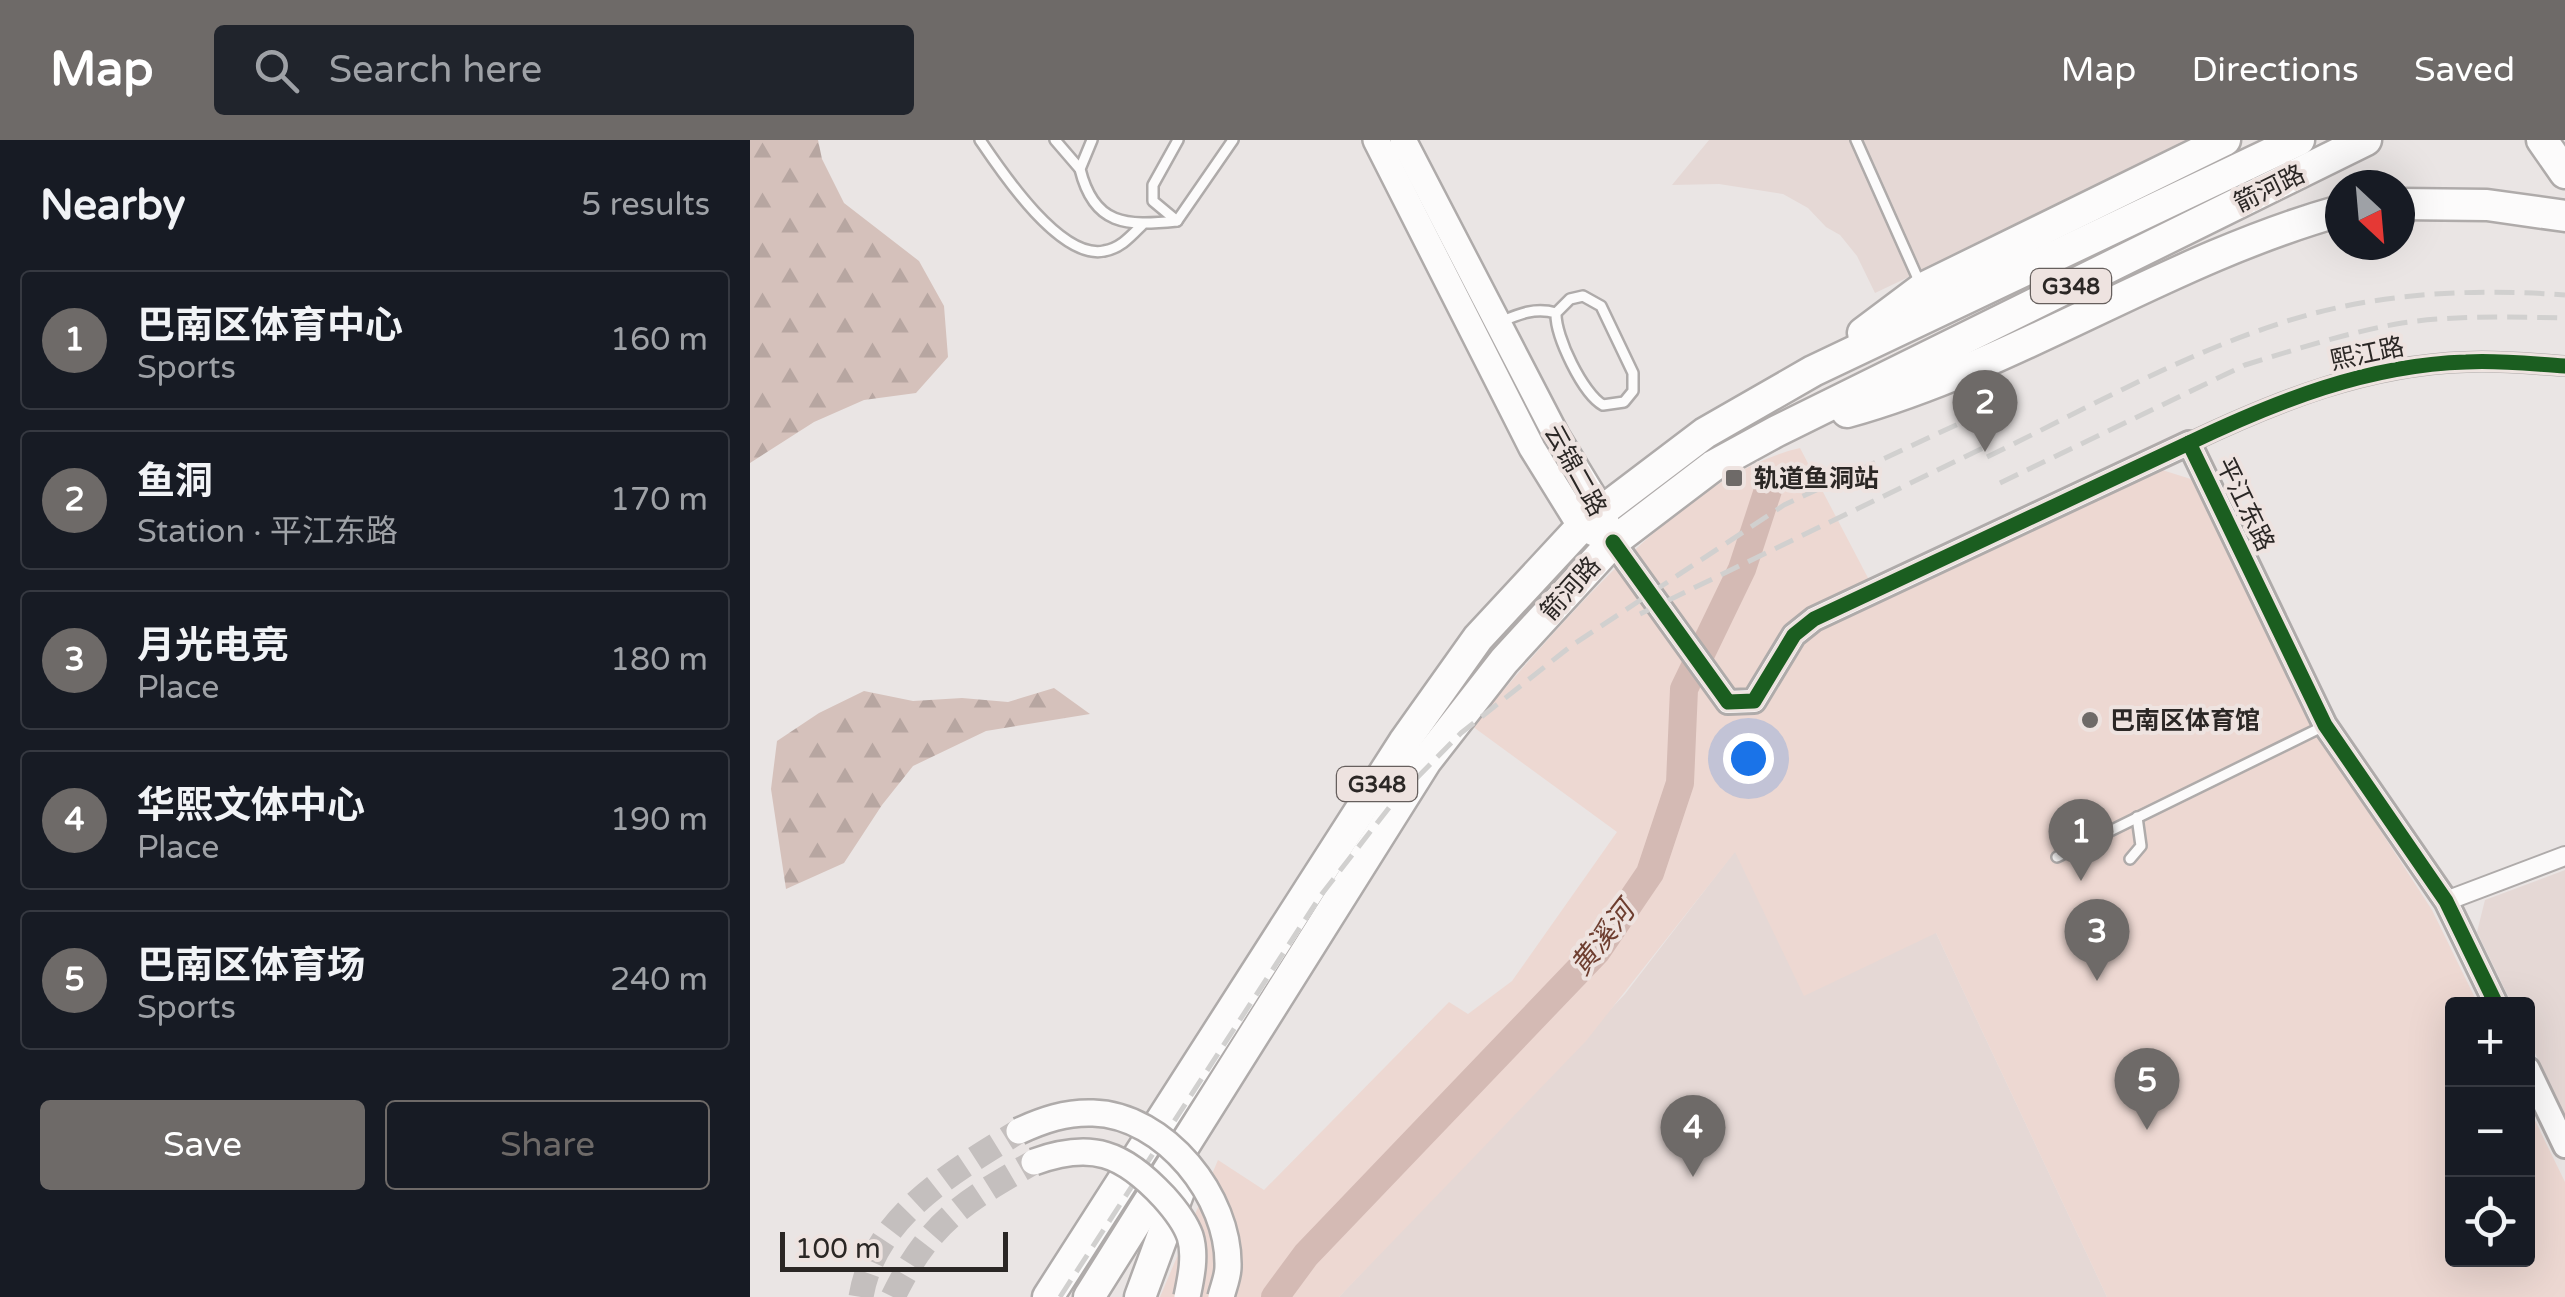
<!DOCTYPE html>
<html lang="en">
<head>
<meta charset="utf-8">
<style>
	:root { --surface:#171b24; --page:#20242c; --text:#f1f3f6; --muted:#9ea1a6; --line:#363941; --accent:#6e6a68 }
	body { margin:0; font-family:"Varela Round","Noto Sans SC",sans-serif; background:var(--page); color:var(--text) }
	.controls { position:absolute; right:30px; bottom:30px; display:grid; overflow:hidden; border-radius:10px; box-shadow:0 10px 40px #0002 }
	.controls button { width:90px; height:90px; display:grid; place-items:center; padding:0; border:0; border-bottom:2px solid var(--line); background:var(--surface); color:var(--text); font:50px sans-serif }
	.compass { position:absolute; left:1575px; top:30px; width:90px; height:90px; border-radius:50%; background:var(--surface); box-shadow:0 10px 40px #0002; rotate:154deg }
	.scale { position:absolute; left:30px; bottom:25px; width:228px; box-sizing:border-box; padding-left:10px; border:5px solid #2b2725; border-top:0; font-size:28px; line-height:35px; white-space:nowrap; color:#2b2725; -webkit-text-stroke:8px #eee3e0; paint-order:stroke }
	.you { position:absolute; left:998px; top:618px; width:35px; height:35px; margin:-25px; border:8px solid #fff; border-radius:50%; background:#1a73e8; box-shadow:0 0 0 15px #1a73e833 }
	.badge { display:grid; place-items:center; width:65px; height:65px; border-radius:50%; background:var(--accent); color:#fff; font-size:32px; font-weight:700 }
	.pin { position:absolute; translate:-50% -82px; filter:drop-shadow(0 2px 5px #0008) }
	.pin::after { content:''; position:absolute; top:52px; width:35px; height:30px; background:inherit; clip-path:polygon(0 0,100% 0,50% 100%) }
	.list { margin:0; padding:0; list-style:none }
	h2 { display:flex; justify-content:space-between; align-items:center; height:130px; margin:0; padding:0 40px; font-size:42px }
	h2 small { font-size:32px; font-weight:400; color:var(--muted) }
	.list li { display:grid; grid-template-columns:65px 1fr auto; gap:30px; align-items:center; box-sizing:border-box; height:140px; margin:0 20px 20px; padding:0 20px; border:2px solid var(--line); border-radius:10px }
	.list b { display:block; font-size:38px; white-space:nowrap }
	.list p { margin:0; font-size:32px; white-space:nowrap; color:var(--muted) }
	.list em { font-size:32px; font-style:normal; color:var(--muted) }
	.actions { display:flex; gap:20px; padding:30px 40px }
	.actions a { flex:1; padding:22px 0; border:2px solid var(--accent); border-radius:10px; text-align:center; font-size:35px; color:var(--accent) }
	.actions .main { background:var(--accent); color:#fff }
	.icon { flex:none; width:55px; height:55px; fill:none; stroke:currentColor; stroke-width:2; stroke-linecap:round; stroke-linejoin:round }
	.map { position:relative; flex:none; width:1815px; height:1157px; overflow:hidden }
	header { display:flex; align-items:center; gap:60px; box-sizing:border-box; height:140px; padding:0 50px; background:var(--accent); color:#fff }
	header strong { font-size:48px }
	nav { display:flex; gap:55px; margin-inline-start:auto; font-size:35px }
	.search { width:700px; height:90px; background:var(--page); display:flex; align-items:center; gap:25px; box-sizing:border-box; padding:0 35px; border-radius:10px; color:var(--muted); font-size:38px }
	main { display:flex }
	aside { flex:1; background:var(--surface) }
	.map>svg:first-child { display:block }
</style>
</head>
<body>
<header>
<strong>Map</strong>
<div class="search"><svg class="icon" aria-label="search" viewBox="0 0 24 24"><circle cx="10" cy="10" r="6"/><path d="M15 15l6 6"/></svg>Search here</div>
<nav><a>Map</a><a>Directions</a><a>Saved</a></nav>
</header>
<main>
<aside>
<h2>Nearby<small>5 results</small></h2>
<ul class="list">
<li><span class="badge">1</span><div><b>巴南区体育中心</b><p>Sports</p></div><em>160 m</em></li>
<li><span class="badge">2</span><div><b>鱼洞</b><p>Station · 平江东路</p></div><em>170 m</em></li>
<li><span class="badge">3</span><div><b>月光电竞</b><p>Place</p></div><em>180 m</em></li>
<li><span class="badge">4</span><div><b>华熙文体中心</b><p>Place</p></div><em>190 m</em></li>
<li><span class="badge">5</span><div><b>巴南区体育场</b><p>Sports</p></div><em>240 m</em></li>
</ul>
<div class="actions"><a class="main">Save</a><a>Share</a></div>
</aside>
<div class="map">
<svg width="1815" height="1157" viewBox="0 0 1815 1157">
	<defs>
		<pattern id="forest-firs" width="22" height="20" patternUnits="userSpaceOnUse" patternTransform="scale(2.5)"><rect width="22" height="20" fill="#d5c1bb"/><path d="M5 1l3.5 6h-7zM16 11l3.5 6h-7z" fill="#b7a6a1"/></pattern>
	</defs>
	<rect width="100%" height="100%" fill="#eae5e4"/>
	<!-- built -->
	<g fill="#e5d8d5">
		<polygon points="959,0 1447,0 1125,153 1107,116 1090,95 1076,87 1058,68 1033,54 969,44 922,45"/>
		<polygon points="985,711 1186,793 1357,1157 589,1157 875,854"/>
		<polygon points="1815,730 1815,977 1778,898 1778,864 1762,864 1727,792 1735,760"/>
	</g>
	<!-- forest -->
	<g fill="url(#forest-firs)">
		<polygon points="0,0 68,0 72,19 94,63 169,121 194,166 198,217 166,253 114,260 64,282 0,323"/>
		<polygon points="304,548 340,574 236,591 163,626 132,665 94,723 36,749 21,649 27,601 69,573 114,551 163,561 212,558 258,562"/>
	</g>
	<!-- park -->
	<path fill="#edd8d2" d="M1050,308l79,151 280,-130 38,12 111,238 124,191 46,94h-26v256h76v-154l37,76v115h-458l-171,-364 -132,63 -69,-144 -149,189 -247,256h-179l58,-137 46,30 185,-188 19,12 44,-33 105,-149 -145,-106c82,-92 206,-250 328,-278z"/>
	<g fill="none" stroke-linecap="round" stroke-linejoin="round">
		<!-- river -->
		<polyline stroke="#d4bab4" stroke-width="28" points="525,1157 556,1115 847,811 900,733 930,643 934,549 992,429 1018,350"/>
		<!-- secondary-tunnel -->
		<g stroke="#c4bfbe" stroke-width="25" stroke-dasharray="25 12" stroke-linecap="butt">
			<path d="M111,1157c13,-82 94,-126 158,-166"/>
			<path d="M143,1157c36,-75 71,-95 141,-135"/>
		</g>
		<defs>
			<g id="service">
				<path d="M230,0c21,31 80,120 124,111 17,-3 27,-15 38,-26"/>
				<polyline points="305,0 330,29"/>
				<path d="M342,0l-12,29c14,57 46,57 97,52"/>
				<polyline points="428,0 403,45 403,61 427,81 483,0"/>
				<polyline points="1106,0 1169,141"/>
				<path d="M750,182c19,-8 35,-15 56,-9 -1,23 27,81 47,92l21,-3 9,-11v-18l-32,-67 -18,-10 -13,3 -14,14"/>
				<polyline points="1307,717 1574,586"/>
				<polyline points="1380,719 1391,706 1387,677"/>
			</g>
			<g id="minor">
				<path d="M1439,303c88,-42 178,-78 277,-81 32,-2 66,2 99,4"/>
				<polyline points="1696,761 1815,716"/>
			</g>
			<g id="tertiary">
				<polyline points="863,402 978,562 1004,561 1044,495 1064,479 1439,303 1575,585 1696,761 1746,864"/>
				<polyline points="1778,929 1815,1006"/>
			</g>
			<g id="secondary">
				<polyline points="626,0 782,308 831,387 846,394"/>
				<polyline points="653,0 806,295 851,369 858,387"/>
			</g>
			<g id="trunk">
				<polyline points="1792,0 1815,33"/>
				<polyline points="1650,64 1737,65 1815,76"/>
				<polyline points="1113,193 1173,148 1475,0"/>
				<path d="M1097,272c172,-48 321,-153 493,-201"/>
				<polyline points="298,1157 654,602 728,498 831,387 955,293 1063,231 1549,0"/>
				<polyline points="339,1157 676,621 754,521 863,402 963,326 1027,291 1616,0"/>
				<polyline points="390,1157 432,1043"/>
			</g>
		</defs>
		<!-- service casing -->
		<use href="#service" stroke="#afabaa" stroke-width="14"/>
		<!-- minor casing -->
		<use href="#minor" stroke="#afabaa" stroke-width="22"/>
		<!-- tertiary casing -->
		<use href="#tertiary" stroke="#afabaa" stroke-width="28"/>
		<!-- secondary casing -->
		<use href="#secondary" stroke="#afabaa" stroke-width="30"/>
		<!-- trunk casing -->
		<use href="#trunk" stroke="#afabaa" stroke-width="35"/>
		<!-- service -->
		<use href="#service" stroke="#fcfbfb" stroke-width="9"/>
		<!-- minor -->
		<use href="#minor" stroke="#fcfbfb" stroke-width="18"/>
		<!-- tertiary -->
		<use href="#tertiary" stroke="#fcfbfb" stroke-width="22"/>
		<!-- secondary -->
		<use href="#secondary" stroke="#fcfbfb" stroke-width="25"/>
		<!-- trunk -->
		<use href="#trunk" stroke="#fcfbfb" stroke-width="30"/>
		<!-- rail -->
		<g stroke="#d1d0cf" stroke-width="5" stroke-dasharray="20 10" stroke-linecap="butt">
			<path d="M1237,317c95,-46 190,-100 291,-133 93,-31 190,-36 287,-29"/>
			<path d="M1250,343l245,-118c52,-16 104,-33 157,-42 54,-8 109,-6 163,-5"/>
			<polyline points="890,474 1233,308"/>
			<polyline points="310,1157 571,755 645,660 711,593 821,506 1034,365 1219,279"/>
		</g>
		<defs>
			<g id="secondary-bridge">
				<path d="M269,991c24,-11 47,-19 74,-18 72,2 137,84 135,154 0,10 -5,21 -7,30"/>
				<path d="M284,1022c58,-21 89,-9 130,35 9,10 21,25 26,39 6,19 1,42 -3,61"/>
			</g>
		</defs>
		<!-- secondary-bridge casing -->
		<use href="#secondary-bridge" stroke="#afabaa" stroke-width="30" stroke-linecap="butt"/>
		<!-- secondary-bridge -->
		<use href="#secondary-bridge" stroke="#fcfbfb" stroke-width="25"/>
		<defs>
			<g id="cycleway">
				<path d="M1439,303c88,-42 178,-78 277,-81 32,-2 66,2 99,4"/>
				<polyline points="863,402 978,562 1004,561 1044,495 1064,479 1439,303 1575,585 1696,761 1746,864"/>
			</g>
		</defs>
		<!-- cycleway casing -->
		<use href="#cycleway" stroke="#eee3e0" stroke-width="21"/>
		<!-- cycleway -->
		<use href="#cycleway" stroke="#1b5e20" stroke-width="15"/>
	</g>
	<!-- markers -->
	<g fill="#6e6a68" stroke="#eee3e0" stroke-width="4">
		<rect x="974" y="328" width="20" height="20" rx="5"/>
		<circle cx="1340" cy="580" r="10"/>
	</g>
	<g text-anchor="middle" stroke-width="8" stroke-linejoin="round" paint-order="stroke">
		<!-- shield labels -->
		<g fill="#eee3e0" stroke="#665f5d" stroke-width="2.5">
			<rect x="1281" y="129" width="80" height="34" rx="8"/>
			<rect x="587" y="627" width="80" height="34" rx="8"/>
		</g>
		<g font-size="22" font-weight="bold" fill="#2b2725">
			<text x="1321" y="154">G348</text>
			<text x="627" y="652">G348</text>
		</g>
		<!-- street labels -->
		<g font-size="25" fill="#2b2725" stroke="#eee3e0">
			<text transform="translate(1519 48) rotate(-26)" y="9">箭河路</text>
			<text transform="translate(1617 213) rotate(-12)" y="9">熙江路</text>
			<text transform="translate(826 330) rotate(61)" y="9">云锦二路</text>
			<text transform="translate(1496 364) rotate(64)" y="9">平江东路</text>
			<text transform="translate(820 448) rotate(-48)" y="9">箭河路</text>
		</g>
		<!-- poi labels -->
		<g font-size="25" font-weight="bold" fill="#2b2725" stroke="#eee3e0" text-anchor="start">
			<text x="1004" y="347">轨道鱼洞站</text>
			<text x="1360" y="589">巴南区体育馆</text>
		</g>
		<!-- water labels -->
		<g font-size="28" font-style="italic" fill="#6e3e30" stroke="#eee3e0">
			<text transform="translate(852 798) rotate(-52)" y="10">黄溪河</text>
		</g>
	</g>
</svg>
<div class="controls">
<button>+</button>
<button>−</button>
<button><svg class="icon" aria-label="locate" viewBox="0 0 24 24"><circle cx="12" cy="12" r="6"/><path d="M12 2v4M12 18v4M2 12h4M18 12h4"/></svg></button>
</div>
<svg class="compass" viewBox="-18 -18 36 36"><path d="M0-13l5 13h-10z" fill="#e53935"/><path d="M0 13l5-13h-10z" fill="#9ea1a6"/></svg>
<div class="scale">100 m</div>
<div class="you"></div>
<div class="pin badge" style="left:1331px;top:741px">1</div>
<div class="pin badge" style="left:1235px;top:312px">2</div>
<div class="pin badge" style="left:1347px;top:841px">3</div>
<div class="pin badge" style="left:943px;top:1037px">4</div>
<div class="pin badge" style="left:1397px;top:990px">5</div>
</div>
</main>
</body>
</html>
